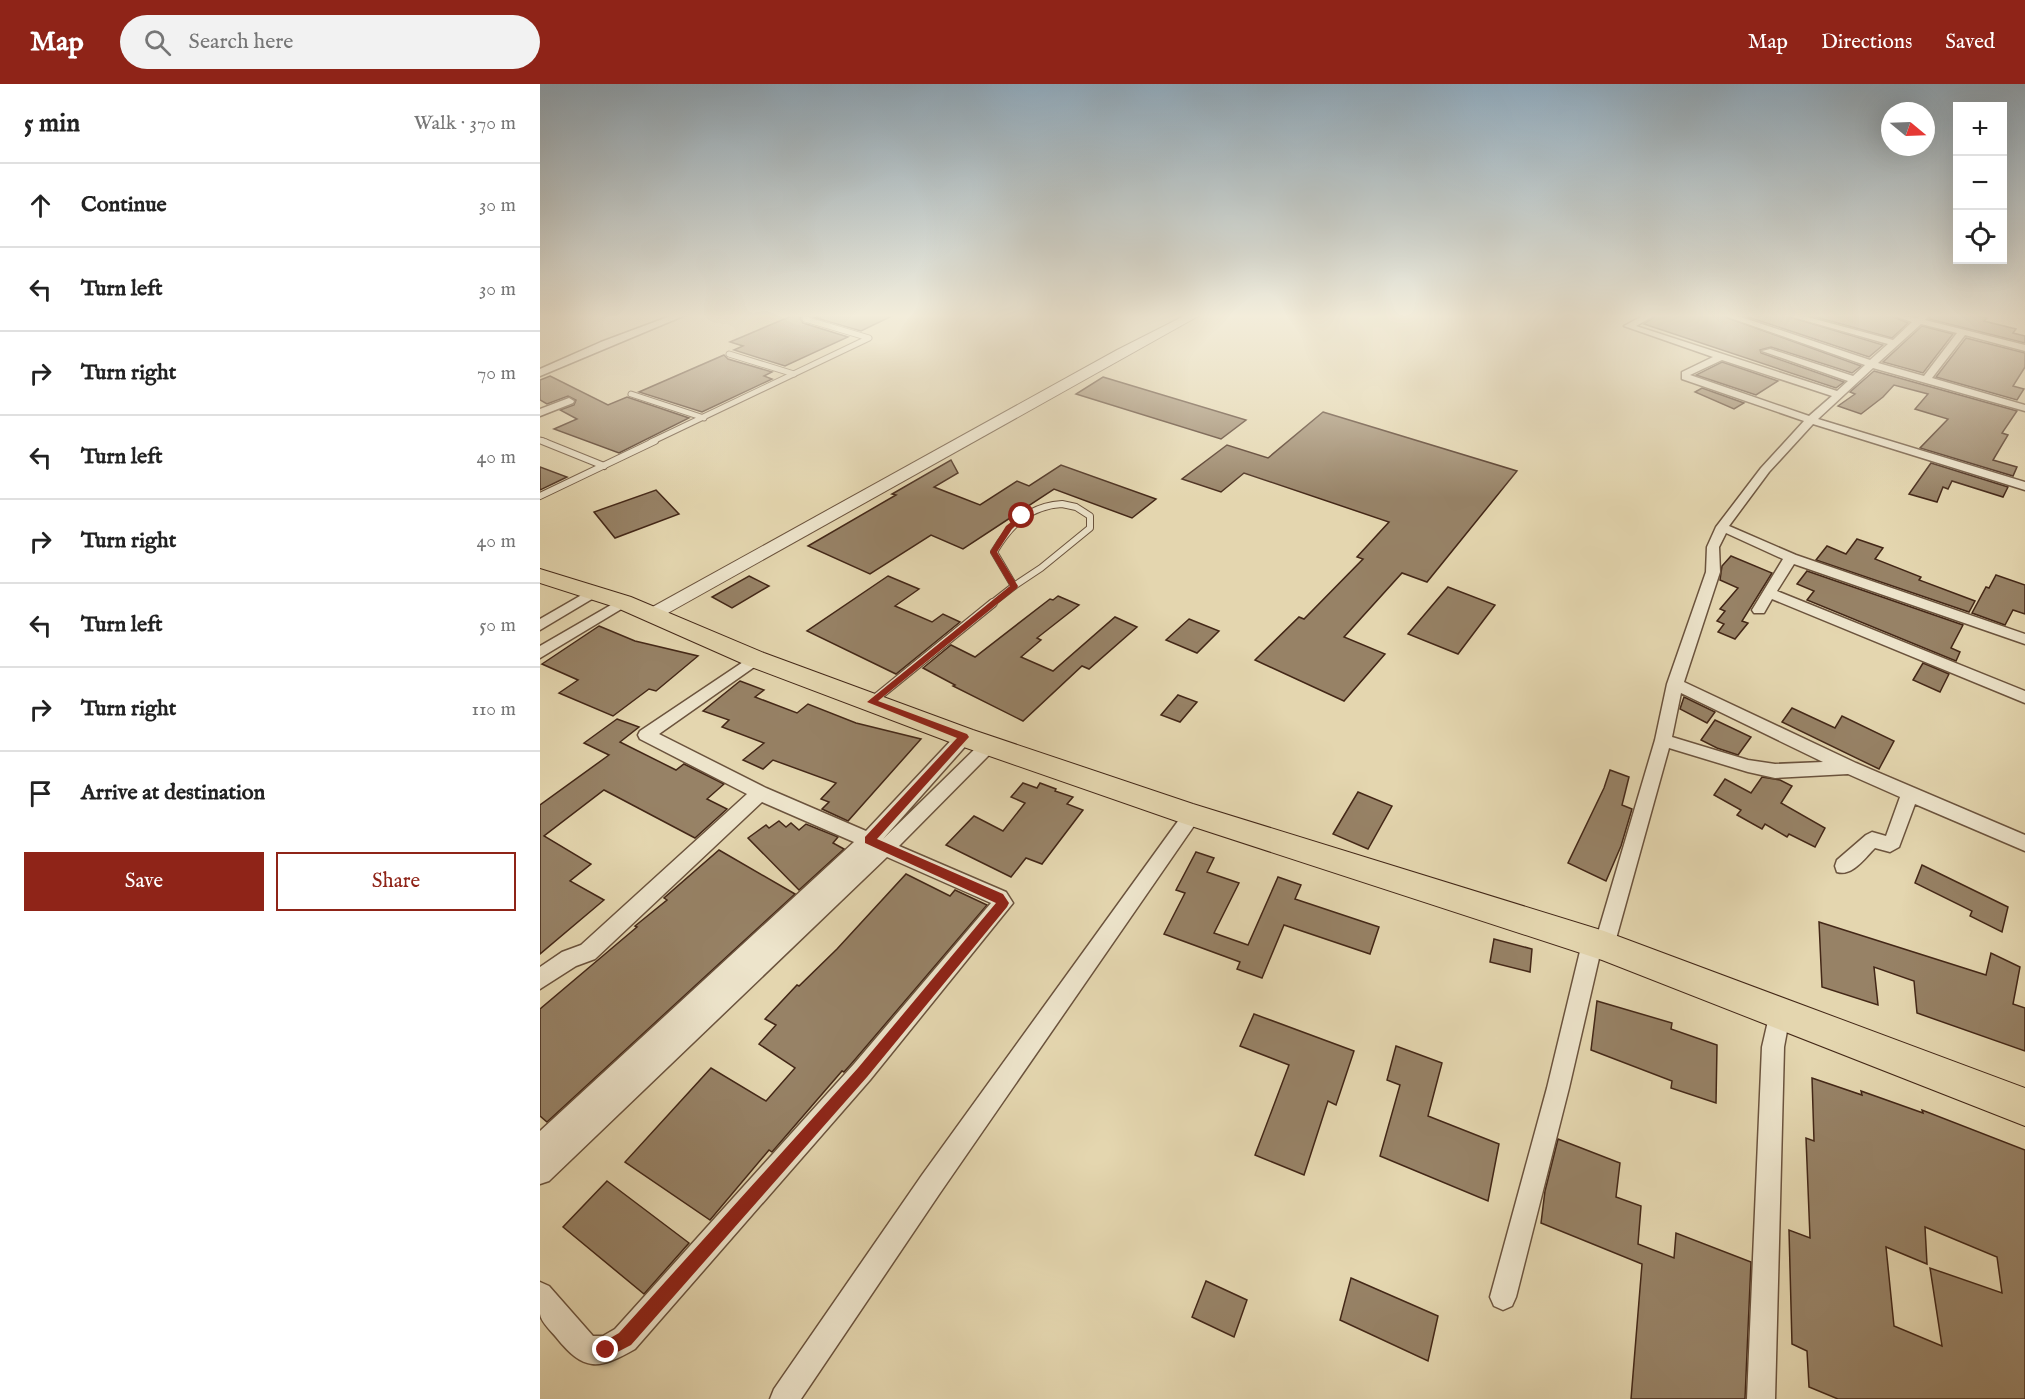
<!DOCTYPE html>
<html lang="en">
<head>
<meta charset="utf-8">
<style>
	:root { --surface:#fff; --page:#f2f2f2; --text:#222; --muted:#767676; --line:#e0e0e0; --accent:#8f2418 }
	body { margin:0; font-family:"IM FELL English",serif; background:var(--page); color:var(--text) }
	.controls { position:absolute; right:18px; top:18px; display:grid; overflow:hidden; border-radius:0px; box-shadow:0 6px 24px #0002 }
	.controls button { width:54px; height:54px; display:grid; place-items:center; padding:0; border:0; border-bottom:2px solid var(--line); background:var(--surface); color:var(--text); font:30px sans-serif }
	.compass { position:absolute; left:1341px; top:18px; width:54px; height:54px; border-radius:50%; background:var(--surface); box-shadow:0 6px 24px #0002; rotate:109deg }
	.stop { position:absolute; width:18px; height:18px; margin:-14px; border:4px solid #8f2418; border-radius:50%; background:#fff }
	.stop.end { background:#8f2418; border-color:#fff; box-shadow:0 2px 6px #0008 }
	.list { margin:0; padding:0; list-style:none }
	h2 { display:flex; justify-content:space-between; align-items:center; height:78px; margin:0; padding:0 24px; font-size:26px }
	h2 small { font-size:20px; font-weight:400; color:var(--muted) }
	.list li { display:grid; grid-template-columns:39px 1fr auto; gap:18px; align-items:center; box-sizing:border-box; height:84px; padding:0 24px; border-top:2px solid var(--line) }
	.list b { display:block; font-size:22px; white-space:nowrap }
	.list em { font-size:20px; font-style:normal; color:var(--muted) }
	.actions { display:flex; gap:12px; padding:18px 24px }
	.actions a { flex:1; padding:14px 0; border:2px solid var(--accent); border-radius:0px; text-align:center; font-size:21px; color:var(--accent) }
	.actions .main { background:var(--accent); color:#fff }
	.icon { flex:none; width:33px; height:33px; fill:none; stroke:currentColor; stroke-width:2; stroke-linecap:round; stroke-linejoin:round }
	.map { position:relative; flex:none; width:1485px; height:1315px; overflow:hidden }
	header { display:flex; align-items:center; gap:36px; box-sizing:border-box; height:84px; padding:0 30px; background:var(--accent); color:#fff }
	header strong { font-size:28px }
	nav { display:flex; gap:33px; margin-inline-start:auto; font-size:21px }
	.search { width:420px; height:54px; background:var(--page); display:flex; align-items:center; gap:15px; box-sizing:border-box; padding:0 21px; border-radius:33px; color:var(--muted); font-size:22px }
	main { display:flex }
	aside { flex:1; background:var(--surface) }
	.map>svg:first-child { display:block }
</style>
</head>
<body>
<header>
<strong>Map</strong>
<div class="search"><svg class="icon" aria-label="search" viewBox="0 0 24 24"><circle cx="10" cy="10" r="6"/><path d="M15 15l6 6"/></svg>Search here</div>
<nav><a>Map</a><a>Directions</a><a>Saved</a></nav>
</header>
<main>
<aside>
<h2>5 min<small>Walk · 370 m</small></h2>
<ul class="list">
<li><svg class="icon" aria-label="ahead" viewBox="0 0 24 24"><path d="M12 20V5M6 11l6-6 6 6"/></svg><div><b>Continue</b></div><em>30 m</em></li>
<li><svg class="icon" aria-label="left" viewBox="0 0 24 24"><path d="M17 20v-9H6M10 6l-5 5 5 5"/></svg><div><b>Turn left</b></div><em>30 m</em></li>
<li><svg class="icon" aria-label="right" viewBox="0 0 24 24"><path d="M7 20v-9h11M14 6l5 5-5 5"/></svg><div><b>Turn right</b></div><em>70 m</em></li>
<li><svg class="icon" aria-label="left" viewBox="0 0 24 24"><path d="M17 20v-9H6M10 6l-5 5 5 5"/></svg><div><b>Turn left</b></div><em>40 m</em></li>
<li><svg class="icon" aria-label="right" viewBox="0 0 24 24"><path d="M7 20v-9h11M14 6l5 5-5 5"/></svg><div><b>Turn right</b></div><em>40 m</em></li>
<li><svg class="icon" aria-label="left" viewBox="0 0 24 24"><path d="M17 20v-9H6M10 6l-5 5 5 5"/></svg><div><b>Turn left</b></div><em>50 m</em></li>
<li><svg class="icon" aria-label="right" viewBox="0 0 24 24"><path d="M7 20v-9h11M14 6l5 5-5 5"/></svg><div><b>Turn right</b></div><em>110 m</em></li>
<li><svg class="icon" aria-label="arrive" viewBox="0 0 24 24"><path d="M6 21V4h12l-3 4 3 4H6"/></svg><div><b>Arrive at destination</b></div></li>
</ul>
<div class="actions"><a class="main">Save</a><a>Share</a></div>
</aside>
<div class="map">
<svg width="1485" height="1315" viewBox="0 0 1485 1315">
	<rect width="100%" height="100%" fill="#e4d6af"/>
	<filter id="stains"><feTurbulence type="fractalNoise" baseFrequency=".00333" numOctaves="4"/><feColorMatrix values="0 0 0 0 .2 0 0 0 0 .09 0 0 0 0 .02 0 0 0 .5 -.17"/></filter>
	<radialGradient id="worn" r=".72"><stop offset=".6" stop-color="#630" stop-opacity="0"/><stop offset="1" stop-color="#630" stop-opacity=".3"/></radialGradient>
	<!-- building -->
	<g fill="#978266" stroke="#432717" stroke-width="1.5" fill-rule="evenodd">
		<polygon points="256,230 356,230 321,247 263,230 260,234 263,239 308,253 245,282 194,266 203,262 190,258"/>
		<polygon points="1119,230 1177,230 1321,282 1312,289 1231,263 1220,266 1221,269 1304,298 1296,304 1104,240"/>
		<polygon points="1199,230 1240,230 1343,261 1329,273"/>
		<polygon points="1265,230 1347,230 1368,239 1352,254"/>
		<polygon points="1392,230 1446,230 1444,233 1447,234 1444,237 1476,245 1473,249 1485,252 1485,259 1389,235"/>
		<polygon points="1382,242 1413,250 1383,289 1343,278"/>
		<polygon points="1426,254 1485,269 1485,283 1473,302 1484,305 1477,316 1396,293"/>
		<polygon points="184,271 188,275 232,288 224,292 232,295 162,328 99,308"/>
		<polygon points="1182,278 1238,297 1216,311 1156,291"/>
		<polygon points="1334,287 1477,327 1462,349 1468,351 1453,376 1477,383 1473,392 1380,364 1408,335 1375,325 1388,310 1354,301 1343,313 1321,330 1298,322 1315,310 1310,308"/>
		<polygon points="10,292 68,321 87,313 149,334 79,369 14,345 37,335 20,326 34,321 36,316 28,312 7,320 0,316 0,296"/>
		<polygon points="563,293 706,336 681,355 536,310"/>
		<polygon points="1162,304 1204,319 1194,325 1155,308"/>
		<polygon points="783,328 977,387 887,498 862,489 804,553 845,570 804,617 715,576 759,533 764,535 823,475 817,473 849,438 704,389 681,408 642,395 687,361 728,374"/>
		<polygon points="411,376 418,389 394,403 440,421 477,397 489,402 521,381 616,415 592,434 514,405 423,465 391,451 330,490 268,462 356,411 352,410"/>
		<polygon points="1391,379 1468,403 1463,413 1412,397 1408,405 1403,403 1397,418 1369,410"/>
		<polygon points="0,383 27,393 0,406"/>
		<polygon points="116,406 139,430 75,454 54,428"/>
		<polygon points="1317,455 1343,464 1335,475 1381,493 1379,496 1435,517 1429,528 1276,476 1287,462 1306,470"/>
		<polygon points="1191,472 1232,489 1202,537 1208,539 1195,555 1178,548 1184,540 1177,537 1185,527 1180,525 1198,504 1180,496 1182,482"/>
		<polygon points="1267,487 1423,541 1411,564 1420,568 1416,577 1267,516 1274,507 1257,500"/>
		<polygon points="1456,491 1485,501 1485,530 1473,526 1465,541 1432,529 1446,503 1449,504"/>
		<polygon points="209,492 229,502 192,524 172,513"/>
		<polygon points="348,492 379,505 355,522 392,538 403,530 420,538 356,590 267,547"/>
		<polygon points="908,503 955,521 918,570 868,550"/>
		<polygon points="518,512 539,521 497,554 501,556 481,573 513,587 575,533 597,543 549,585 542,582 483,637 413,602 415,601 383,584 411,561 435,573 510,515 513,516"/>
		<polygon points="649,535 679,547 657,569 626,556"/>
		<polygon points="59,542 95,557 158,572 116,607 109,605 73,632 19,609 38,596 2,580"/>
		<polygon points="1383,579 1409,590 1400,608 1373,596"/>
		<polygon points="200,597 224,606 215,613 257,629 268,620 316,639 381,655 308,737 282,725 289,718 281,715 296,699 233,676 223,685 203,676 224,659 182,643 189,636 163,627"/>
		<polygon points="638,611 657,618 640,638 621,631"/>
		<polygon points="1144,613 1175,628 1167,639 1140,625"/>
		<polygon points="1252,624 1295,644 1302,632 1354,657 1339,685 1242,638"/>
		<polygon points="77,635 99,643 80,658 136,686 144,680 184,700 167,715 187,725 155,754 64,706 4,752 51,780 30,797 64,816 0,870 0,721 69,671 44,659"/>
		<polygon points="1175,636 1211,653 1198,671 1177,664 1161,656"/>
		<polygon points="1070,686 1089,693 1082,721 1092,725 1081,762 1066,797 1028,779 1064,704"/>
		<polygon points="1222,693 1240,696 1252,702 1241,719 1285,744 1275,763 1249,750 1247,753 1225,740 1222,745 1197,731 1201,726 1174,711 1185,695 1211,709"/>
		<polygon points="483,699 497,704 500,699 516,705 515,707 533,713 527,720 543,726 502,780 486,774 471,793 406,761 434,732 463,747 485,719 471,713"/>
		<polygon points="818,708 852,722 828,765 793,750"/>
		<polygon points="239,737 246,743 251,739 259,746 266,740 298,753 293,759 304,765 259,806 208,754 226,741 229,744"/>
		<polygon points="179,766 255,810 7,1038 0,1032 0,925 97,843 95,842 127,816 124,814"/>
		<polygon points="656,768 674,774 667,788 699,799 674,849 708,861 738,793 761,801 755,815 839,843 830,870 744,841 722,894 697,885 700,878 624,850 645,809 636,806"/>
		<polygon points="1382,781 1468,823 1462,848 1430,832 1432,827 1375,799"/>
		<polygon points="366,790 410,812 415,806 447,821 312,979 304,988 302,987 232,1068 229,1066 170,1136 85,1078 171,984 226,1017 255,984 219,960 236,941 225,935 257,901 259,902 297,865"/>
		<polygon points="1279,838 1446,891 1451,869 1480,883 1473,920 1485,924 1485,967 1377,929 1374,897 1334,883 1338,921 1282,903"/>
		<polygon points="954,855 992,865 990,888 950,878"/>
		<polygon points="1057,917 1132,939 1131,945 1177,961 1176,1019 1131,1004 1132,997 1051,966"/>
		<polygon points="714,930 814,967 796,1021 788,1017 764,1091 715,1071 749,981 700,962"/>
		<polygon points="856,962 902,979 888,1032 959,1060 948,1117 840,1072 860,1001 847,996"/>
		<path d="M1272,994l50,17 -1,-4 62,22 -1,-3 103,40v249h-187l-29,-12 -2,-36 -15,-7 -3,-114 21,8 -4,-100 8,3zM1385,1143l72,30 5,36 -72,-25 12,78 -48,-20 -8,-79 41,17z"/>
		<polygon points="1018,1055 1080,1079 1076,1113 1101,1122 1098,1160 1134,1174 1136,1149 1211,1178 1205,1315 1091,1315 1102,1180 1001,1139 1005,1107"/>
		<polygon points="67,1097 149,1159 104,1210 23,1143"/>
		<polygon points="811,1194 898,1232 888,1277 800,1236"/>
		<polygon points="666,1197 707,1216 694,1253 652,1233"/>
	</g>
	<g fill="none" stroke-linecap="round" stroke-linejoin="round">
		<defs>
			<g id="service-far2">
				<polyline points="189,270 254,290"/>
				<polyline points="91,310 164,334"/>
				<polyline points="0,356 6,358"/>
				<polyline points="111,358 329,254 265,235"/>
			</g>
			<g id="service-far1">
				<polyline points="2,357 64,382"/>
				<polyline points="0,412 115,357"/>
				<path d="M522,420l14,3 14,9v12l-49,40 -27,18 -20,-34c16,-27 35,-46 68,-48z"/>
				<polyline points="451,520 474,502"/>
			</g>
			<polyline id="service" points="331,618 453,519"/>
			<g id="minor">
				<polygon points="136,230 148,230 0,292 0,285 61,258"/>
				<path d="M1106,230h11l-21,12 201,65 11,-10 -86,-30 8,-2 83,27 12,-11 -146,-51h13l138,46 18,-16 -106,-30h14l97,26 19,-18 -23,-8 28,4 4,-4h9l-5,6 100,25v6l-60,-16 -33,43 93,27v6l-152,-43 -55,51 207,63v8l-212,-66 -44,48 -40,54 67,29 229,79v10l-231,-80 -17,27 248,100v12l-253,-104 -8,14h-10l-2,-3 31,-51 -57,-26 -7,14 1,25 -36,110 172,81 169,72v16l-110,-47 -16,43 -9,5 -15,-4c-10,10 -23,29 -38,24l-2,-6 2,-6 29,-25 6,-3 14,4 14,-39 -52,-23 -73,4 -27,-6 -79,-24 -55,198 -3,7 -7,2 -4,-1 -31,134 -53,209 -4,9 -9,4 -9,-4 -4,-9 57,-209 35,-145 3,-6 7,-3 5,2 58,-196 12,-56 39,-112 1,-25 9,-20 45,-59 43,-47 -122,-42v-7l31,-15 -89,-31zM1381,240l36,9 -33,43 -46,-13zM1182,276l110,36 -23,20 -119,-41zM1141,609l142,69 -48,2 -27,-4 -76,-23z"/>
				<polygon points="29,314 34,317 33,319 0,332 0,325"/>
				<polygon points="52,505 59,509 57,512 0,546 0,535"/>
				<polygon points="83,514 90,518 88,521 0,574 0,562"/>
				<path d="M215,570l7,5 -2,4 -101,71 107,54 100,43 92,-98h12l2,4 -2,4 -87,98 100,-98 6,-2 6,2 2,4 -2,4 -96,97 107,46 7,11 -143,177 -235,269c-37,21 -51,23 -79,-12 -5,-6 -15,-15 -16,-23 0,-10 0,-22 0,-32l9,4 44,50h10l12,-7 239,-265 137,-161 -104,-46 -338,324 -9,3v-53l314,-289 -92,-40 -167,157 -19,7 -36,23v-22l22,-15 19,-7 166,-151 -107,-55 -2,-4 2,-4z"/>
				<polygon points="652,724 658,726 661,731 658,736 400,1109 261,1315 230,1315 234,1305 382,1091 646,726"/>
				<polygon points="1239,921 1247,924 1250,931 1244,963 1235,1315 1207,1315 1222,963 1231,924"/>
			</g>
			<polygon id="tertiary" points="648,230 662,230 119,534 107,534 104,530 107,526 577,266"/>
			<polygon id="primary" points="0,485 91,513 224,569 433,646 653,720 1064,847 1485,1004 1485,1042 1062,876 642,739 415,660 206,581 75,523 0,499"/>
		</defs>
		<!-- service-far2 casing -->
		<use href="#service-far2" stroke="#6b533d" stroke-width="7"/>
		<!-- service-far1 casing -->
		<use href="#service-far1" stroke="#6b533d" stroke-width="8"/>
		<!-- service casing -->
		<use href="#service" stroke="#6b533d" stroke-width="10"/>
		<!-- minor casing -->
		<use href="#minor" stroke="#6b533d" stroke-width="3"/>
		<!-- tertiary casing -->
		<use href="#tertiary" stroke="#6b533d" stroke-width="2"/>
		<!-- primary casing -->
		<use href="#primary" stroke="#432717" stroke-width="2"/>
		<!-- service-far2 -->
		<use href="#service-far2" stroke="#ede4cb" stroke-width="5"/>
		<!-- service-far1 -->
		<use href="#service-far1" stroke="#ede4cb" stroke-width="6"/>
		<!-- service -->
		<use href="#service" stroke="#ede4cb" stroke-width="8"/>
		<!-- minor -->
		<use href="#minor" fill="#ede4cb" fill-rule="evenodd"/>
		<!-- tertiary -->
		<use href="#tertiary" fill="#ede4cb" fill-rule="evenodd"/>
		<!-- primary -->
		<use href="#primary" fill="#e4d6af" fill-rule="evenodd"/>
	</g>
	<!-- sky -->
	<linearGradient id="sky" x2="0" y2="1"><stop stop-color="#90aabc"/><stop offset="0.56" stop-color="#f3eddb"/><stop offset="1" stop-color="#f3eddb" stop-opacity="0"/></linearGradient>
	<rect width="1485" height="414" fill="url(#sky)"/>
	<!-- route -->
	<polygon fill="#8f2418" points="480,431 486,432 472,445 457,468 478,502 477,504 338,617 427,650 429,653 337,755 463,810 469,819 467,823 327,993 91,1261 66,1274 60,1272 58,1266 60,1260 79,1249 318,984 456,819 325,759 325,753 417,654 327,618 470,502 450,468 466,442"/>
	<rect width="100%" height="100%" filter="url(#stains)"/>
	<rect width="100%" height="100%" fill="url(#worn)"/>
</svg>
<div class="controls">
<button>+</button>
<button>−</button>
<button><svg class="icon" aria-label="locate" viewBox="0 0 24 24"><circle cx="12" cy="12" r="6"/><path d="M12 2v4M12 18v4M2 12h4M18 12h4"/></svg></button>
</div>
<svg class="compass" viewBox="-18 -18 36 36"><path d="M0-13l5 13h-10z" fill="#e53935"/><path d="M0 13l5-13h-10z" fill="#767676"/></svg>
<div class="stop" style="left:482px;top:432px"></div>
<div class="stop end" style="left:66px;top:1266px"></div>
</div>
</main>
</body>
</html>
